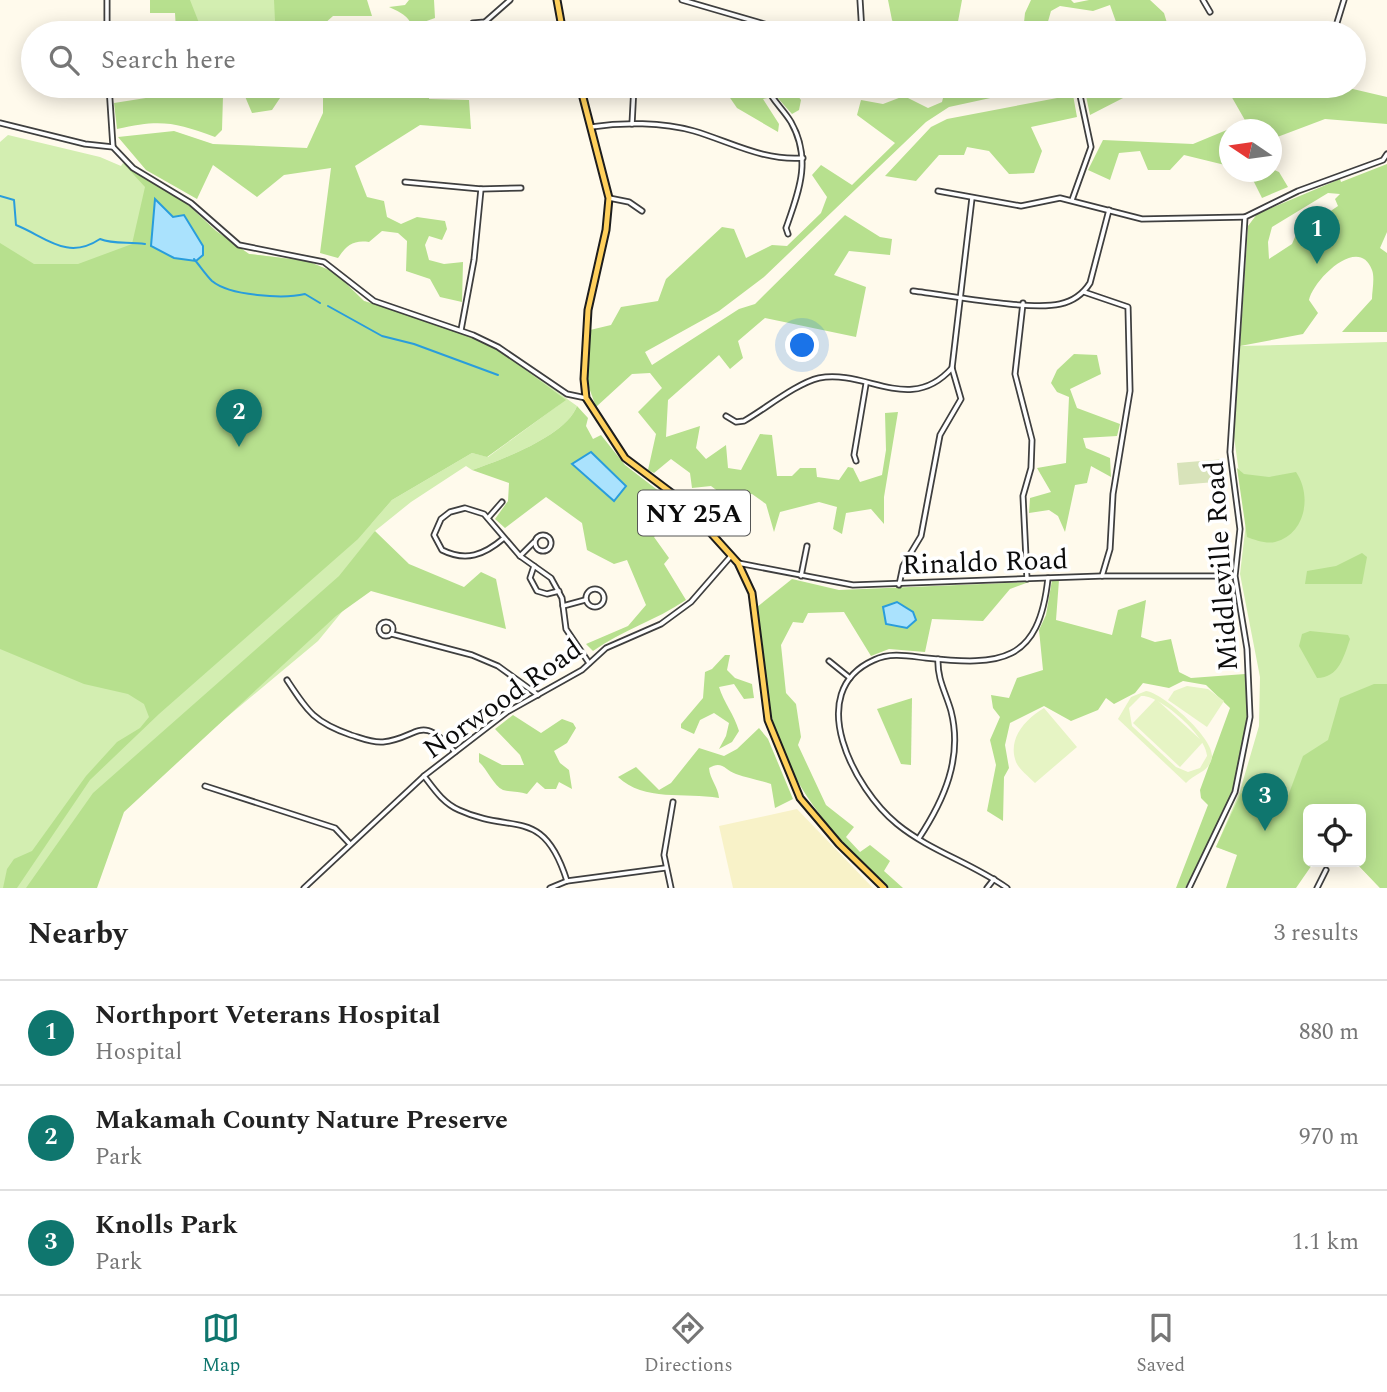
<!DOCTYPE html>
<html lang="en">
<head>
<meta charset="utf-8">
<style>
	:root { --surface:#fff; --page:#f6f6f6; --text:#222; --muted:#767676; --line:#e0e0e0; --accent:#0f766e }
	body { margin:0; font-family:Spectral,serif; background:var(--page); color:var(--text) }
	.controls { position:absolute; right:21px; bottom:21px; display:grid; overflow:hidden; border-radius:10px; box-shadow:0 4px 18px #0003 }
	.controls button { width:63px; height:63px; display:grid; place-items:center; padding:0; border:0; border-bottom:2px solid var(--line); background:var(--surface); color:var(--text); font:35px sans-serif }
	.compass { position:absolute; left:1219px; top:119px; width:63px; height:63px; border-radius:50%; background:var(--surface); box-shadow:0 4px 18px #0003; rotate:283deg }
	.you { position:absolute; left:803px; top:346px; width:24px; height:24px; margin:-18px; border:5px solid #fff; border-radius:50%; background:#1a73e8; box-shadow:0 0 0 10px #1a73e833 }
	.badge { display:grid; place-items:center; width:46px; height:46px; border-radius:50%; background:var(--accent); color:#fff; font-size:23px; font-weight:700 }
	.pin { position:absolute; translate:-50% -58px; filter:drop-shadow(0 2px 4px #0008) }
	.pin::after { content:''; position:absolute; top:37px; width:24px; height:21px; background:inherit; clip-path:polygon(0 0,100% 0,50% 100%) }
	.list { margin:0; padding:0; list-style:none }
	h2 { display:flex; justify-content:space-between; align-items:center; height:91px; margin:0; padding:0 28px; font-size:30px }
	h2 small { font-size:23px; font-weight:400; color:var(--muted) }
	.list li { display:grid; grid-template-columns:46px 1fr auto; gap:21px; align-items:center; box-sizing:border-box; height:105px; padding:0 28px; border-top:2px solid var(--line) }
	.list b { display:block; font-size:26px; white-space:nowrap }
	.list p { margin:0; font-size:23px; white-space:nowrap; color:var(--muted) }
	.list em { font-size:23px; font-style:normal; color:var(--muted) }
	.icon { flex:none; width:38px; height:38px; fill:none; stroke:currentColor; stroke-width:2; stroke-linecap:round; stroke-linejoin:round }
	.map { position:relative; flex:none; width:1387px; height:888px; overflow:hidden }
	.search { position:absolute; background:var(--surface); box-shadow:0 4px 18px #0003; left:21px; right:21px; top:21px; height:77px; display:flex; align-items:center; gap:18px; box-sizing:border-box; padding:0 24px; border-radius:38px; color:var(--muted); font-size:26px }
	.sheet { height:406px; background:var(--surface) }
	nav { display:flex; justify-content:space-around; align-items:center; box-sizing:border-box; height:98px; border-top:2px solid var(--line); background:var(--surface); font-size:19px; color:var(--muted) }
	nav a { display:grid; justify-items:center; gap:4px }
	nav .on { color:var(--accent) }
	.map>svg:first-child { display:block }
</style>
</head>
<body>
<div class="map">
<svg width="1387" height="888" viewBox="0 0 1387 888">
	<rect width="100%" height="100%" fill="#fffaec"/>
	<!-- farmland -->
	<polygon fill="#f8f2c8" points="797,809 873,888 733,888 719,826"/>
	<!-- green -->
	<g fill="#d3eeb1" fill-rule="evenodd">
		<polygon points="184,0 282,0 277,33 186,33"/>
		<path d="M8,135l92,22 21,9 2,-3 64,41 29,27 33,23 58,7 27,11 30,29 85,27 47,20 81,58c-11,30 -76,54 -105,64l-6,-4 -55,36 -36,29 -25,71 -32,39 -193,161 -38,86h-87v-746zM560,404l-72,53 -16,-4 -80,47 -22,25 21,-30z"/>
		<polygon points="1387,342 1387,888 1380,888 1359,866 1349,862 1361,862 1361,809 1308,809 1237,854 1216,847 1240,791 1259,726 1260,677 1240,574 1246,523 1234,437 1240,346"/>
	</g>
	<!-- forest -->
	<g fill="#b7e08e" fill-rule="evenodd">
		<polygon points="150,0 190,0 203,33 170,33 176,31 175,13 150,13"/>
		<polygon points="274,0 367,0 372,16 333,16 314,33 275,21"/>
		<path d="M409,0h25l1,18 -14,5 -5,10h-4c2,-15 -12,-21 -23,-26l16,-2z"/>
		<polygon points="888,0 962,0 957,27 964,33 899,33 892,20"/>
		<polygon points="1031,0 1071,0 1074,3 1089,0 1150,0 1164,13 1170,33 1120,33 1110,5 1093,11 1060,6 1051,11 1045,32 1023,32 1025,13"/>
		<path d="M184,86h101l1,3 -14,21 -20,3 -8,-19 -21,2 -1,34 -7,7c-40,-15 -55,-18 -98,-8l-3,-26 70,-11z"/>
		<path d="M323,86h107l-1,13 40,1 2,29 -51,-4 -65,41 12,31 17,4 3,16 14,7 16,-7 28,4 2,8 -5,11 -13,-4 -4,9 4,15 15,4 19,-2 -1,40 -22,-5 -10,-18 -24,-8 1,-30 -9,-8 -16,-2 -13,11c-16,-2 -22,3 -31,16l-18,-5 11,-85 -47,7 -27,22 -44,-32 -16,34 -51,-29 -28,-33 56,-6 39,13 94,4 16,-35z"/>
		<polygon points="715,86 790,86 801,100 799,110 792,114 776,96 763,99 779,124 778,132 737,108 726,92"/>
		<polygon points="946,86 1046,86 949,107 926,122 764,277 719,311 645,352 652,365 739,309 755,304 845,215 880,237 892,239 890,255 849,251 834,275 866,287 856,337 765,318 738,341 743,358 730,369 719,355 668,400 666,437 700,426 696,448 706,459 726,445 728,468 741,470 760,434 772,435 777,476 792,476 800,468 816,468 817,477 839,480 848,467 853,468 860,482 882,475 886,450 885,413 898,412 884,497 884,524 871,509 846,513 842,534 833,529 837,507 819,502 780,512 774,532 766,504 752,494 727,498 711,486 692,488 690,473 671,459 654,473 648,470 656,434 638,412 662,388 650,373 632,374 596,407 587,382 590,330 611,325 621,307 658,301 666,279 722,227 734,229 746,258 772,245 787,246 821,213 827,197 812,175 821,165 852,185 895,143 857,115 861,100 883,104 904,96 928,108 942,102"/>
		<polygon points="1112,86 1340,86 1387,97 1387,124 1325,119 1272,139 1272,130 1230,130 1229,166 1184,155 1170,170 1148,170 1140,151 1119,153 1110,180 1088,170 1103,140 1193,144 1246,122 1226,87 1125,97 1090,115 1085,91"/>
		<polygon points="1073,95 1077,117 1031,127 1042,151 1034,173 1009,174 989,151 967,147 964,155 939,155 916,181 885,176 931,127 947,119"/>
		<path d="M123,163l64,41 29,27 33,23 58,7 27,11 30,29 85,27 47,20 70,52 -79,57 -15,-4 -80,47 -34,39 -199,175 -69,66 -73,108h-14l4,-19 7,-10 18,-8 54,-75 31,-34 23,-14 9,-11 -5,-13 -16,-10 -44,-10 -84,-35v-406l34,21h44l54,-20 13,-57zM156,200l17,17 11,-2 19,40 -7,6 -22,-3 -23,-13z"/>
		<path d="M1387,164v68l-7,16 7,5v79h-45l30,-33c0,-8 3,-21 0,-29 -13,-36 -59,10 -63,30l9,13 -15,21 -63,12 8,-120 9,-12 83,-35 1,3zM1328,193l12,1 -5,5 3,7 -34,23 -6,1 -6,14 -23,15 -1,-17 4,-15z"/>
		<polygon points="1272,169 1279,172 1288,187 1262,198 1249,172 1272,172"/>
		<polygon points="1074,354 1097,355 1101,374 1070,389 1077,408 1120,424 1117,436 1083,438 1086,448 1110,458 1111,477 1091,466 1087,483 1075,485 1065,532 1058,516 1049,510 1029,513 1030,498 1051,492 1037,468 1066,463 1069,397 1057,392 1051,383 1057,370"/>
		<path d="M577,406l11,12 -2,8 7,13 8,-4 24,30 35,27 -18,24 9,10 19,-7 -16,18 15,21 -5,6 22,36c-31,21 -64,30 -93,51l-7,-7 42,-18 18,-21 -19,-45 -13,4 -27,-14 -5,-27 -36,-26 -41,31 -10,-9 13,-18 1,-18 -37,-13c29,-10 94,-34 105,-64z"/>
		<path d="M1237,468l7,6 25,3 27,-5c16,23 10,62 -21,70 -9,2 -20,-2 -28,-5z"/>
		<polygon points="375,531 409,564 464,587 481,572 496,579 506,629 371,591 336,616 124,812 97,888 26,888 93,793 339,576"/>
		<polygon points="1362,553 1367,557 1362,584 1305,584 1307,571 1336,566"/>
		<path d="M792,579l47,11 190,-8 -19,7 -27,32 -51,-2 -7,33 -36,-3 -18,7 -27,-44 -36,1 -5,10 -10,-1 -12,23 5,48 10,11 5,33 -3,8 28,60 28,22 -8,10 14,15 10,-7 20,16 -6,10 19,17h-14c-53,-49 -101,-101 -118,-174 -9,-34 -9,-72 -14,-107z"/>
		<path d="M1052,580h7l-3,40 56,15 6,-25 28,-10 -5,37 14,5 16,-3 8,33 12,6 54,-4c1,14 3,29 3,43 -4,62 -33,119 -63,171h-9l32,-83 -7,-7 -1,-8 30,-82 -24,-23 -23,-4 -14,7 -26,-5 -8,10 -21,11 -8,-6 -8,12 -27,11 -27,-15 -34,17 -5,22 4,23 -5,9 -1,44 -16,-10 9,-46 -6,-25 10,-23 -7,-9 -2,-13 18,3 8,-20 26,-8 -4,-40 7,-15z"/>
		<path d="M1310,631l38,4 2,4c-6,17 -11,39 -33,39l-18,-32 3,-12z"/>
		<path d="M725,655h5l-3,15 8,8 17,6 2,14 -10,1 -10,-15 -15,3c5,16 15,27 20,44l-7,11 -13,7 7,-13 3,-13 -15,-10 -14,7 -6,14 -13,-6v-4l22,-26 2,-26 7,-3z"/>
		<polygon points="1374,684 1387,684 1387,888 1380,888 1359,866 1348,862 1361,862 1361,809 1308,809 1308,862 1314,862 1296,888 1226,888 1237,855 1216,847 1241,793 1260,802 1285,804 1303,756 1328,740 1340,698"/>
		<polygon points="912,698 911,765 901,764 877,709"/>
		<path d="M513,715l28,18 21,-14 11,4 3,5 -9,15 -13,8 6,12 9,7 3,19 -13,-7 -3,7h-11l-8,-7 -10,12c-8,-3 -17,-2 -24,-4 -9,-4 -16,-21 -24,-28v-9l23,12h22l-4,-10 -25,-26z"/>
		<path d="M759,728l9,11 25,60 -18,9 -4,-24c-12,-4 -24,-6 -35,-10 -11,-4 -14,-14 -27,-6 1,12 9,18 10,30 -34,-6 -75,4 -101,-21l18,-10 23,23 12,-7 28,-35 25,8 13,-7z"/>
	</g>
	<!-- cemetery -->
	<polygon fill="#d8e3ba" points="1225,459 1227,481 1179,485 1177,463"/>
	<!-- pitch -->
	<g fill="#e6f4c4" fill-rule="evenodd">
		<polygon points="1187,686 1208,689 1224,701 1207,727 1168,700 1174,691"/>
		<path d="M1146,691c17,2 68,47 66,66 -2,15 -17,16 -26,26l-68,-64 13,-22zM1141,696c19,-2 67,42 66,60l-7,12 -12,4 -12,-5 -44,-41 -3,-18z"/>
		<polygon points="1156,699 1203,742 1180,767 1133,723"/>
		<path d="M1044,708l33,39 -42,36c-6,-6 -16,-14 -19,-21 -9,-24 10,-43 28,-54z"/>
	</g>
	<!-- water -->
	<g fill="#aae2fd" stroke="#299ddc" stroke-width="2">
		<polygon points="155,199 173,217 184,215 203,246 203,255 196,261 174,258 151,246"/>
		<polygon points="591,452 626,486 614,501 572,464"/>
		<polygon points="897,602 913,612 916,620 907,628 886,624 883,607"/>
	</g>
	<g fill="none" stroke-linecap="round" stroke-linejoin="round">
		<!-- stream -->
		<g stroke="#299ddc" stroke-width="2">
			<path d="M0,196l14,4 2,25c30,12 51,36 84,14 14,6 30,2 45,5"/>
			<path d="M194,259c6,7 12,16 18,22 18,15 72,18 93,13l15,9"/>
			<polyline points="328,306 382,336 414,344 498,375"/>
		</g>
		<defs>
			<g id="minor">
				<polyline points="107,0 107,33"/>
				<polyline points="682,0 795,33"/>
				<polyline points="860,0 862,33"/>
				<polyline points="1203,0 1210,12"/>
				<polyline points="485,22 495,33"/>
				<polyline points="473,23 485,22 510,0"/>
				<polyline points="1323,31 1336,26 1344,0"/>
				<polyline points="759,33 762,24"/>
				<polyline points="109,86 113,147"/>
				<polyline points="514,86 520,91"/>
				<path d="M766,86c6,14 17,23 25,36 21,37 8,69 -5,106l2,6"/>
				<polyline points="0,123 85,144 113,147 133,168 191,203 239,245 324,262 374,301 473,335 498,347 567,394 586,398"/>
				<polyline points="632,124 634,86"/>
				<path d="M591,127c32,-5 71,-5 103,4 37,11 69,30 109,27"/>
				<polyline points="405,182 481,189 521,188"/>
				<polyline points="938,191 1021,206 1060,198 1142,219 1245,217"/>
				<polyline points="609,198 629,202 642,211"/>
				<polyline points="1072,200 1091,147 1078,86"/>
				<path d="M913,291c35,4 116,20 147,13 14,-3 23,-10 30,-21l19,-73"/>
				<polyline points="1084,292 1128,307 1130,391 1113,494 1110,549 1102,576"/>
				<polyline points="1023,303 1015,374 1032,440 1031,468 1023,496 1027,579"/>
				<polyline points="461,330 474,260 481,189"/>
				<path d="M726,416l10,6 8,-1c21,-12 53,-38 75,-43 48,-9 91,37 133,-10"/>
				<polyline points="856,461 854,455 866,384"/>
				<polyline points="488,518 502,502"/>
				<circle cx="543" cy="543" r="8"/>
				<path d="M504,538c-20,17 -38,24 -62,12l-8,-15 7,-16 9,-7 15,-4 19,6 36,42 31,22 11,20 4,31 23,34"/>
				<polyline points="520,556 534,542"/>
				<polyline points="738,563 853,585 1102,576 1234,576"/>
				<polyline points="534,566 530,578 537,591 547,594 559,591"/>
				<polyline points="801,576 807,546"/>
				<polyline points="899,585 903,566 921,536 940,435 961,399 952,368 972,198"/>
				<circle cx="595" cy="598" r="9"/>
				<polyline points="563,606 585,600"/>
				<circle cx="386" cy="629" r="7"/>
				<polyline points="392,634 472,655 498,666 538,695"/>
				<polyline points="829,661 850,678"/>
				<path d="M287,680c21,32 27,42 64,55 10,3 21,8 32,7 37,-4 36,-30 72,10"/>
				<path d="M424,776c10,13 19,27 35,34 54,25 84,-5 108,71"/>
				<polyline points="205,786 335,828 349,843"/>
				<path d="M919,838c25,-38 44,-80 32,-127 -5,-18 -14,-32 -13,-52"/>
				<polyline points="304,888 424,776 507,712 582,670 606,648 661,624 691,602 731,556"/>
				<polyline points="550,888 567,881 665,868"/>
				<polyline points="671,888 664,855 673,802"/>
				<polyline points="987,888 994,879"/>
				<path d="M1007,888c-35,-25 -77,-37 -110,-64 -42,-34 -95,-132 -23,-164 16,-8 35,-4 52,-2 75,8 113,5 122,-80"/>
				<polyline points="1189,888 1235,792 1250,717 1247,649 1235,576 1240,529 1230,452 1245,217 1298,191 1383,160 1387,154"/>
				<polyline points="1317,888 1326,870"/>
			</g>
			<g id="major">
				<polyline points="557,0 563,33"/>
				<polyline points="580,86 609,198 606,230 588,310 584,379 586,398 625,458 681,500 738,563 752,593 768,720 800,798 839,844 884,888"/>
			</g>
		</defs>
		<!-- minor casing -->
		<use href="#minor" stroke="#3f3f3f" stroke-width="7"/>
		<!-- major casing -->
		<use href="#major" stroke="#1d1d1d" stroke-width="9"/>
		<!-- minor -->
		<use href="#minor" stroke="#fff" stroke-width="3.5"/>
		<!-- major -->
		<use href="#major" stroke="#ffd05c" stroke-width="5"/>
	</g>
	<g text-anchor="middle" stroke-width="7" stroke-linejoin="round" paint-order="stroke">
		<!-- shield labels -->
		<rect fill="#fff" stroke="#555" stroke-width="2" x="638" y="490.5" width="112" height="45" rx="5"/>
		<g font-size="26" font-weight="bold" fill="#0c0c0c">
			<text x="694" y="522">NY 25A</text>
		</g>
		<!-- street labels -->
		<g font-size="28" fill="#0c0c0c" stroke="#fff">
			<text transform="translate(985 561) rotate(-2)" y="10">Rinaldo Road</text>
			<text transform="translate(1220 566) rotate(-94)" y="10">Middleville Road</text>
			<text transform="translate(502 698) rotate(-35)" y="10">Norwood Road</text>
		</g>
	</g>
</svg>
<div class="controls">
<button><svg class="icon" aria-label="locate" viewBox="0 0 24 24"><circle cx="12" cy="12" r="6"/><path d="M12 2v4M12 18v4M2 12h4M18 12h4"/></svg></button>
</div>
<svg class="compass" viewBox="-18 -18 36 36"><path d="M0-13l5 13h-10z" fill="#e53935"/><path d="M0 13l5-13h-10z" fill="#767676"/></svg>
<div class="you"></div>
<div class="pin badge" style="left:1317px;top:264px">1</div>
<div class="pin badge" style="left:239px;top:447px">2</div>
<div class="pin badge" style="left:1265px;top:831px">3</div>
<div class="search"><svg class="icon" aria-label="search" viewBox="0 0 24 24"><circle cx="10" cy="10" r="6"/><path d="M15 15l6 6"/></svg>Search here</div>
</div>
<section class="sheet">
<h2>Nearby<small>3 results</small></h2>
<ul class="list">
<li><span class="badge">1</span><div><b>Northport Veterans Hospital</b><p>Hospital</p></div><em>880 m</em></li>
<li><span class="badge">2</span><div><b>Makamah County Nature Preserve</b><p>Park</p></div><em>970 m</em></li>
<li><span class="badge">3</span><div><b>Knolls Park</b><p>Park</p></div><em>1.1 km</em></li>
</ul>
</section>
<nav>
<a class="on"><svg class="icon" aria-label="map" viewBox="0 0 24 24"><path d="M3 6l6-2 6 2 6-2v14l-6 2-6-2-6 2zM9 4v14M15 6v14"/></svg>Map</a>
<a><svg class="icon" aria-label="directions" viewBox="0 0 24 24"><path d="M12 3l9 9-9 9-9-9zM9 14v-3h6M13 9l2 2-2 2"/></svg>Directions</a>
<a><svg class="icon" aria-label="saved" viewBox="0 0 24 24"><path d="M7 4h10v16l-5-4-5 4z"/></svg>Saved</a>
</nav>
</body>
</html>
